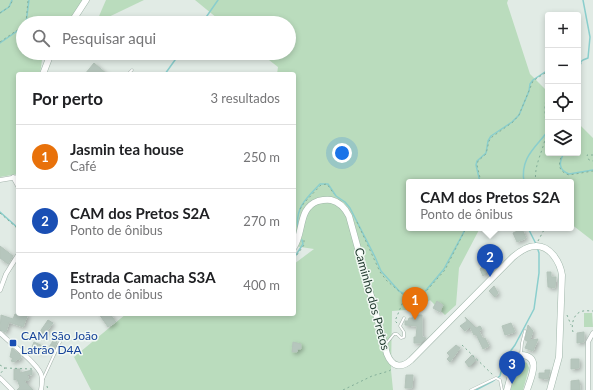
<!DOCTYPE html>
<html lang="pt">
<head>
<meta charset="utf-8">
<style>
	:root { --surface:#fff; --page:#f2f2f2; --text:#202124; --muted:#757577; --line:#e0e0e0; --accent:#7c3aed }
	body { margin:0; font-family:Lato,sans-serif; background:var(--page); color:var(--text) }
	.controls { position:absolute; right:12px; top:12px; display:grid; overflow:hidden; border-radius:4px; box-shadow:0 2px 6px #0003 }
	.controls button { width:36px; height:36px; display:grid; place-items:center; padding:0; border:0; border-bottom:1px solid var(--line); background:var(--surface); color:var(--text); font:20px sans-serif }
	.you { position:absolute; left:342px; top:153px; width:14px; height:14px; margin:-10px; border:3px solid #fff; border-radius:50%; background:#1a73e8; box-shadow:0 0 0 6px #1a73e833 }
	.badge { display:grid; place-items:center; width:26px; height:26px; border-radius:50%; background:var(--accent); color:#fff; font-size:13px; font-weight:700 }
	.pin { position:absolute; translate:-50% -33px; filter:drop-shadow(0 1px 2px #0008) }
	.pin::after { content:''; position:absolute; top:21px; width:14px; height:12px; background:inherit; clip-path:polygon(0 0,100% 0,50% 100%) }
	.popup { position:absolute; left:406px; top:179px; width:168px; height:52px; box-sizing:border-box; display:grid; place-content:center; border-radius:4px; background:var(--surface); filter:drop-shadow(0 1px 3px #0005); font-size:13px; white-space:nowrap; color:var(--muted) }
	.popup b { font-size:15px; color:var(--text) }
	.popup::after { content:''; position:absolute; left:50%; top:100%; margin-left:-8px; border:8px solid transparent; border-top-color:var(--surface) }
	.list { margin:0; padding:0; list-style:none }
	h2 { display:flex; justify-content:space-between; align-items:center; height:52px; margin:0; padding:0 16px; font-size:17px }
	h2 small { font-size:13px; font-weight:400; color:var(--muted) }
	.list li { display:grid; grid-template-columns:26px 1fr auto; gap:12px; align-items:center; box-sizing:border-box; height:64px; padding:0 16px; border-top:1px solid var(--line) }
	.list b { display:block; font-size:15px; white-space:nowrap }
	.list p { margin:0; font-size:13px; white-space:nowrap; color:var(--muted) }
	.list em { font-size:13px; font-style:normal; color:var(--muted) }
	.icon { flex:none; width:22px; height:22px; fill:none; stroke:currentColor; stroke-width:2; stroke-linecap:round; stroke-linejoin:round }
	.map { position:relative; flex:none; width:593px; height:390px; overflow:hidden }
	.search { position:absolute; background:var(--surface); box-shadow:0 2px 6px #0003; left:16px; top:16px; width:280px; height:44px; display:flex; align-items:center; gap:10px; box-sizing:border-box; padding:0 14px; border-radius:22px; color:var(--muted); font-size:15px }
	.panel { position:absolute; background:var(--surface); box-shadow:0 2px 6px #0003; left:16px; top:72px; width:280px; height:244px; border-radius:4px }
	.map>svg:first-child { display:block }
</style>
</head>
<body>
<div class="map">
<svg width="593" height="390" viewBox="0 0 593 390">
	<defs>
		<filter id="shadow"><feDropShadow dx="2" dy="2" stdDeviation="2" flood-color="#0004"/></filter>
	</defs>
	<rect width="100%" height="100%" fill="#e1ebe5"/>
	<!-- green -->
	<g fill="#badcbd">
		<polygon points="0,0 83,0 67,23 23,23 23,53 47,53 42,60 40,74 18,74 18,174 0,177"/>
		<polygon points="106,0 144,0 96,23"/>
		<polygon points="195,0 508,0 507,3 530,74 548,92 548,153 578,153 578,123 593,138 593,241 571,224 571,182 409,182 409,228 480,228 459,268 456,305 445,315 430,300 419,309 392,311 391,370 393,390 91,390 74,357 126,314 294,314 294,264 314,249 294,246 294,74 277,74 278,67 260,53 289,53 289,23 223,23"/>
		<polygon points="584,313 592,313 593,327 584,327"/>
		<polygon points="523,361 527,363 529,368 523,390 510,390 515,366"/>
	</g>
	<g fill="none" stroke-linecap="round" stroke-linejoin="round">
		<!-- stream -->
		<g stroke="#8acecd" stroke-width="1.5">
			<polyline points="0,13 9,7 12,0"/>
			<polyline points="26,23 29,0"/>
			<polyline points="202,23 218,0"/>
			<polyline points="0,43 23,27"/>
			<polyline points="578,64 583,60 588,58 590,37 583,0"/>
			<polyline points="578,70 581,63"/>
			<polyline points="165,74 180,53"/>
			<path d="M564,153c-5,9 -6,17 5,21l24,-4"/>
			<polyline points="480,182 476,165 477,161 486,153 488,141 491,136 512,122 519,115 529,91 530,84 533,80 548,70"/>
			<path d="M524,182c-4,-24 11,-34 24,-51"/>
			<polyline points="0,212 18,228"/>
			<path d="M298,228c-3,-21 9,-30 22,-44h8l8,12 9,6 5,6 25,49 6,14 18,20 11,6 12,-2 22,-26 22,-41"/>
			<polyline points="528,228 536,244"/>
			<polyline points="294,258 303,244 302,240"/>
			<polyline points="476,390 493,381 500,376 504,360 515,345 534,309 539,273 539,253 537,247"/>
		</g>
	</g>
	<!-- building -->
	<g fill="#b6c6bd" stroke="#b4c4ba" filter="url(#shadow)">
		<polygon points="94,63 107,74 85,74"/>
		<polygon points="522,229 526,238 517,242 513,233"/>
		<polygon points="0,246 13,256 8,264 0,258"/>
		<polygon points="486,263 491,268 486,270 487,272 483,276 480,269"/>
		<polygon points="547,272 551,272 551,277 556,277 555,288 548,287"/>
		<polygon points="494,286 498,293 495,297 489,291"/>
		<polygon points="437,301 443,305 440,312 433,308"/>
		<polygon points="15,314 19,315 28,314 23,327 9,322 6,332 0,330 1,315 13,319"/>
		<polygon points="99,314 110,314 116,322 108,327"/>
		<polygon points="413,315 422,315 422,337 426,338 421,343 414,343 414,337 416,337 417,326 405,325 405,321 408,321 409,318 413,318"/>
		<polygon points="465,317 476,328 480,326 482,329 479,331 483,339 485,338 489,346 483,349 476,334 474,335 470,327 465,331 460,326 467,321"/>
		<polygon points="48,320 53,323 43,336 39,333"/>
		<polygon points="511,323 515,332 505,335 502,326"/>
		<polygon points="528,325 533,331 530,340 538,339 533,351 525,348 528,341 525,340"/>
		<polygon points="584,332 584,342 577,343 577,333"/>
		<polygon points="54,339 57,342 53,351 48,349"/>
		<polygon points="34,342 45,347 42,352 32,347"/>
		<polygon points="293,342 301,344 301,349 298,349 297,352 292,352"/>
		<polygon points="456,345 460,348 450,362 447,359 450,356 447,353"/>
		<polygon points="12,348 21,356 20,360 17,359 15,362 11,361 13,358 10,357"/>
		<polygon points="472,355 476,360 469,367 465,362"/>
		<polygon points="571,359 579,359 579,368 571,369"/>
		<polygon points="14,369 20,369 20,373 32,370 32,375 27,374 29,380 24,381 33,390 17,390 20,387 17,379 14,380"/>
		<polygon points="545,370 550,370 548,379 539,378 539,373 545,373"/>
		<polygon points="406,375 413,375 412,388 405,388"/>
		<polygon points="579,380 580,390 571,390 571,381"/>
	</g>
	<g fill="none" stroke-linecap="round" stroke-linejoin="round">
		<defs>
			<g id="lane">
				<polyline points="128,74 132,70"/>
				<polyline points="386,344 394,334 397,334 401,338 404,337 404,332 400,326 404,318"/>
				<polyline points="521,354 522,343 525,331"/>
				<polyline points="43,379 60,342"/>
				<polyline points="471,390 496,378 500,380 502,390"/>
			</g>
			<g id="street">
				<polyline points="13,177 18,186"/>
				<polyline points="0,180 18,177"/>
				<polyline points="0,290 6,274 18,255"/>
				<path d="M0,333c10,10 36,29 41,41 2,6 1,11 0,16"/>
				<polyline points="0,378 12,390"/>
				<polyline points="588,390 588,342 593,333"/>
			</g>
			<g id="secondary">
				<polyline points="71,23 86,0"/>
				<polyline points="43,74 51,53"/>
				<path d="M294,247c10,-15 4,-39 24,-46 4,-1 8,-2 13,-1 9,2 14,8 18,16l38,138c5,13 14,15 24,6l102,-103c6,-5 14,-11 22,-11 15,-1 25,16 27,29l-3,82 -9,33"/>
				<path d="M507,390l8,-30 6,-5c21,1 10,22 6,35"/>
			</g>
		</defs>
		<!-- lane casing -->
		<use href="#lane" stroke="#a4b3ab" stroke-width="3"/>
		<!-- street casing -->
		<use href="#street" stroke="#a4b3ab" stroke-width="5"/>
		<!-- secondary casing -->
		<use href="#secondary" stroke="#a0b6aa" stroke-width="7"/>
		<!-- path -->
		<g stroke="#82ae98" stroke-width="1" stroke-dasharray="2 3" stroke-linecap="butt">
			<polyline points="0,13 9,7 13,0"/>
			<polyline points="26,23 28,0"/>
			<polyline points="0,42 23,26"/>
			<polyline points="578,60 581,56"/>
			<polyline points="578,62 578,66"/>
			<path d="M563,153c-5,10 -6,18 6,22l24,-4"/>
			<polyline points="593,155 587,155 589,160 593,161"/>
			<polyline points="481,182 477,165 478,161 486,154 489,141 492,137 513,122 519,115 533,81 548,71"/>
			<path d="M536,182c-3,-16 8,-32 10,-48 1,-13 -4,-28 2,-40"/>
			<polyline points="300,209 304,203 321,185 327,184 334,194"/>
			<polyline points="0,213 18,229"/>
			<polyline points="357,222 380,272 387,281 406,297 416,298 422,296 445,270 466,228"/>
			<polyline points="538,241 545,228"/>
			<polyline points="294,259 304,245 304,239"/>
			<polyline points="567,315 571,325"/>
			<polyline points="397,323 395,321 405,297"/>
			<path d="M573,332c-2,-6 0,-17 7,-20 4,-2 9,-1 13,-1"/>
			<polyline points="462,345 494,376"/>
			<polyline points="0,365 5,368 0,374"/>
			<polyline points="5,368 32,369"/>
			<polyline points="47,386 48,390"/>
			<polyline points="343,390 372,376 389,371 392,369"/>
		</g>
		<!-- lane -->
		<use href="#lane" stroke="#fff" stroke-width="2"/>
		<!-- street -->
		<use href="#street" stroke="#fff" stroke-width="4"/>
		<!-- secondary -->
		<use href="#secondary" stroke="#fff" stroke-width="6"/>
	</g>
	<!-- markers -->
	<rect fill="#1a4fb4" stroke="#f1f8f3" stroke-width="1.5" x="9" y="339" width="8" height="8" rx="2"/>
	<g text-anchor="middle" stroke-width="3" stroke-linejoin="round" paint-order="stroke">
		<!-- street labels -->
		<g font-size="12" fill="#223b30" stroke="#f1f8f3">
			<text transform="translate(372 299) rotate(75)" y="4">Caminho dos Pretos</text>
		</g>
		<!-- transit labels -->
		<g font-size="12" fill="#164399" stroke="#f1f8f3" text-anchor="start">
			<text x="21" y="340">CAM São João<tspan x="21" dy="14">Latrão D4A</tspan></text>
		</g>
	</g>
</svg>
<div class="controls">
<button>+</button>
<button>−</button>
<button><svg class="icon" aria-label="locate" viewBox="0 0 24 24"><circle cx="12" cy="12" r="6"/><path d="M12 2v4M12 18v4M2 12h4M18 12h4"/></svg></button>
<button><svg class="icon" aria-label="layers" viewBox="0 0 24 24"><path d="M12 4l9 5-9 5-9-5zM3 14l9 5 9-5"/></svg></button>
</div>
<div class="you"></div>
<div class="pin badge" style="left:415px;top:320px;background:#e8710a">1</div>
<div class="pin badge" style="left:490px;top:277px;background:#1a4fb4">2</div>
<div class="popup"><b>CAM dos Pretos S2A</b>Ponto de ônibus</div>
<div class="pin badge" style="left:512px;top:384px;background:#1a4fb4">3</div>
<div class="search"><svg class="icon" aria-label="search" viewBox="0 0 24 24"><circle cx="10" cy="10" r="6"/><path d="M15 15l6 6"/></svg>Pesquisar aqui</div>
<section class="panel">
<h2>Por perto<small>3 resultados</small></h2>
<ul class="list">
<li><span class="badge" style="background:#e8710a">1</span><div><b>Jasmin tea house</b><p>Café</p></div><em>250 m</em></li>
<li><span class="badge" style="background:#1a4fb4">2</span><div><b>CAM dos Pretos S2A</b><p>Ponto de ônibus</p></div><em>270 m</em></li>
<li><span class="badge" style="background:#1a4fb4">3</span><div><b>Estrada Camacha S3A</b><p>Ponto de ônibus</p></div><em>400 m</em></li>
</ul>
</section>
</div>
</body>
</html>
